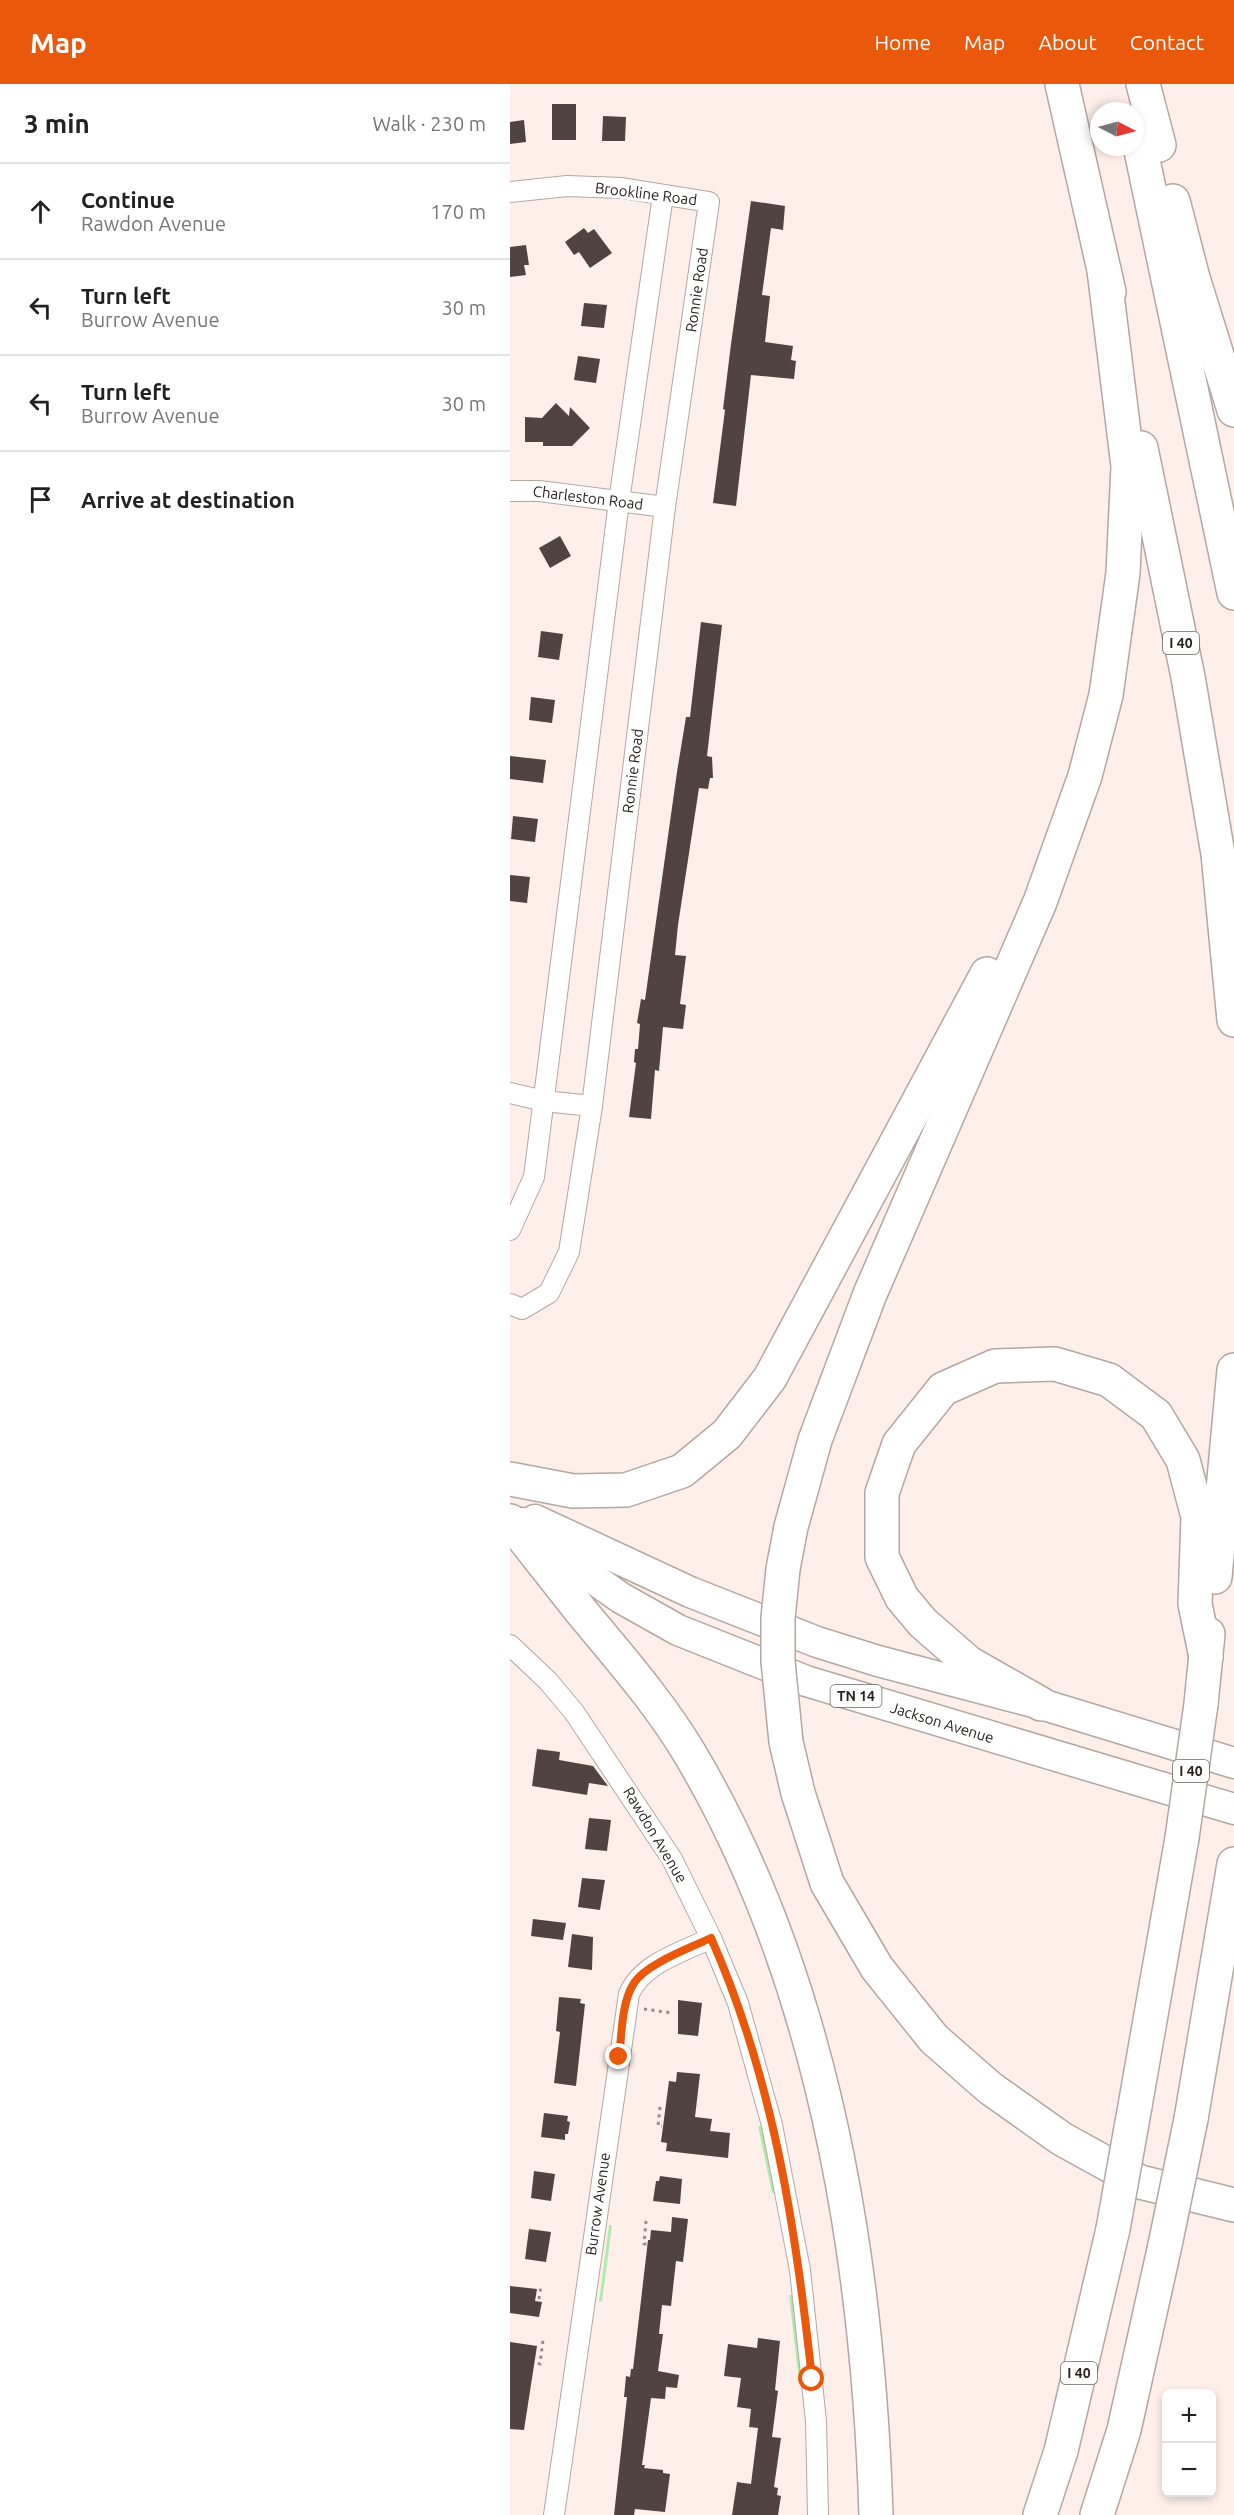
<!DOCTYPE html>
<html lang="en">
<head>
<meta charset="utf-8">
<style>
	:root { --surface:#fff; --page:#f2f2f2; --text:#222; --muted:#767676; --line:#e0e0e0; --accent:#ea580c }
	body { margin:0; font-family:Ubuntu,sans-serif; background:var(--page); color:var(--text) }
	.controls { position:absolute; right:18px; bottom:18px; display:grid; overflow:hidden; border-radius:9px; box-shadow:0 3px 9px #0003 }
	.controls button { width:54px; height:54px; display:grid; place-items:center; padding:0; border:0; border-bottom:2px solid var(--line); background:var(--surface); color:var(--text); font:30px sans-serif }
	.compass { position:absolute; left:580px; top:18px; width:54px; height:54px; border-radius:50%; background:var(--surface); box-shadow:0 3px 9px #0003; rotate:96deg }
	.stop { position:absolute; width:18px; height:18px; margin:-14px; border:4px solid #ea580c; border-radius:50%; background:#fff }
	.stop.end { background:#ea580c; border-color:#fff; box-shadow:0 2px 6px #0008 }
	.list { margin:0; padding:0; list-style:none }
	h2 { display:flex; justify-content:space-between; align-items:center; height:78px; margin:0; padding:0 24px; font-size:26px }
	h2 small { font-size:20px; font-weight:400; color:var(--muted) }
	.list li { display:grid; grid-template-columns:39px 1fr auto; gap:18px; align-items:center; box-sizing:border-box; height:96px; padding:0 24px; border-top:2px solid var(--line) }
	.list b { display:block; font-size:22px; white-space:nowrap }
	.list p { margin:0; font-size:20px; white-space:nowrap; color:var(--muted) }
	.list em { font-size:20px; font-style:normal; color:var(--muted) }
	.icon { flex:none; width:33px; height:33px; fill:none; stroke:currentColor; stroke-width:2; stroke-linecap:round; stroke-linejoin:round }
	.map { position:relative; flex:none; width:724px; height:2431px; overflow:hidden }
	header { display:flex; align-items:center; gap:36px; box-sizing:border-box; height:84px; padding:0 30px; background:var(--accent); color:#fff }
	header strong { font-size:28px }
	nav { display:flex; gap:33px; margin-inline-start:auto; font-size:21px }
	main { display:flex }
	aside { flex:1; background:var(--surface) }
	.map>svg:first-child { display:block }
</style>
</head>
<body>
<header>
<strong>Map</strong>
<nav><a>Home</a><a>Map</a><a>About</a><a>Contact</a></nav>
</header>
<main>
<aside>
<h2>3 min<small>Walk · 230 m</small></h2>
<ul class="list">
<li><svg class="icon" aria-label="ahead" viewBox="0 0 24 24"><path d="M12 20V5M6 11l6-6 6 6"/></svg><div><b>Continue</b><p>Rawdon Avenue</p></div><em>170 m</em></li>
<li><svg class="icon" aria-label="left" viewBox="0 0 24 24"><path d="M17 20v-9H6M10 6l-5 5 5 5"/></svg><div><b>Turn left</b><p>Burrow Avenue</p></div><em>30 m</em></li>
<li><svg class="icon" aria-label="left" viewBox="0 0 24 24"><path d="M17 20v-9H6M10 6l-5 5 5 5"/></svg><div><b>Turn left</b><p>Burrow Avenue</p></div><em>30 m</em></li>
<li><svg class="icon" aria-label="arrive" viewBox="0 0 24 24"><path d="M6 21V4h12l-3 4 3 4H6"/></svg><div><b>Arrive at destination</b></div></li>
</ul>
</aside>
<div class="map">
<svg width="724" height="2431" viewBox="0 0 724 2431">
	<rect width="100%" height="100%" fill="#feefea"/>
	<!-- green -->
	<g fill="#b1ebaa">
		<polygon points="248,2042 252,2042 266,2108 262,2109"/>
		<polygon points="99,2141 102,2141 92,2218 89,2217"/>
		<polygon points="279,2211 282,2211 292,2289 288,2289"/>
	</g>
	<!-- building -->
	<g fill="#504440">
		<rect x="42" y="20" width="24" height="36"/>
		<polygon points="93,32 116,33 115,57 92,57"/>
		<polygon points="14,36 16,58 0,60 0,38"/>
		<polygon points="241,117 275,122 273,146 261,144 252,211 260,212 255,258 283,262 281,276 286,277 284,295 241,291 226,422 203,419 215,326 213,325 221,260"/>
		<polygon points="74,144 78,149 84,145 102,169 80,184 69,168 64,171 55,158"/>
		<polygon points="16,161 19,181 14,181 16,191 0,193 0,163"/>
		<polygon points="74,219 97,221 94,244 71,242"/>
		<polygon points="68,272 90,275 86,299 64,296"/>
		<polygon points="46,319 59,332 60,323 80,344 62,362 33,362 33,358 15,358 15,333 32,334"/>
		<polygon points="50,452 61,472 40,484 29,464"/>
		<polygon points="191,538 212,541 197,672 202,673 203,694 200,694 198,705 189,704 168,841 165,871 176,872 170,920 176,921 173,945 153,943 149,987 145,986 141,1035 119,1033 126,979 124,978 125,965 128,965 130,940 127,939 131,915 135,916 167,688 176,633 180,633"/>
		<polygon points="31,547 53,550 49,576 28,573"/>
		<polygon points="21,613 45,616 42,639 19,636"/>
		<polygon points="0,672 36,676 33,699 0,695"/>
		<polygon points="3,732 28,735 25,758 1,755"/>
		<polygon points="0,791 20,793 17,819 0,817"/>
		<polygon points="27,1665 50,1668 49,1676 83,1682 98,1702 79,1699 77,1711 22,1702"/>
		<polygon points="79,1734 101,1736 97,1767 75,1765"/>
		<polygon points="72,1794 95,1796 90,1826 68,1823"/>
		<polygon points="23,1835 56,1839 53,1856 21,1852"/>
		<polygon points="62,1850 83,1853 82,1886 58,1883"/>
		<polygon points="49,1913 71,1915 70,1919 75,1920 66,2002 44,1999 50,1948 46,1947"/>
		<polygon points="168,1916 192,1919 188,1952 168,1950"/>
		<polygon points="167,1988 190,1990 185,2033 202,2035 200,2047 220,2049 218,2074 156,2067 157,2059 151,2058 159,1997 166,1998"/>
		<polygon points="34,2029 58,2032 57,2037 60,2038 58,2050 55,2050 55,2056 31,2053"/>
		<polygon points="24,2087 45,2090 41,2117 21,2114"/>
		<polygon points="150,2092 172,2095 170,2120 143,2117 146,2097 149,2097"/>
		<polygon points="162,2133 178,2135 173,2178 166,2177 161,2222 152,2221 149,2250 153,2250 148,2287 169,2291 167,2304 156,2303 155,2315 141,2314 132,2381 135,2381 134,2384 153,2386 153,2389 160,2390 155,2428 125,2425 124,2431 104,2431 117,2313 114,2313 116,2292 120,2293 121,2285 123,2285 138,2156 140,2156 141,2146 161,2148"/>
		<polygon points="19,2145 41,2148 36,2178 15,2175"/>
		<polygon points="0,2202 27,2205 25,2217 32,2218 29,2233 0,2229"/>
		<polygon points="248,2254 270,2257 265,2306 268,2307 262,2353 271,2354 264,2403 268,2404 267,2411 271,2412 268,2431 222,2431 227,2398 241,2400 248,2344 239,2343 241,2325 227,2323 231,2294 214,2292 218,2260 247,2264"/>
		<polygon points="0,2258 27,2262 14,2346 0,2345"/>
	</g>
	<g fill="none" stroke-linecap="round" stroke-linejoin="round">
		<defs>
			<g id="street">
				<polyline points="0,108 57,102 112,104 199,118 155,423 82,1022 59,1168 39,1209 12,1225 0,1220"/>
				<polyline points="0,407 29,407 155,423"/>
				<polyline points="0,1009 34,1017 82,1022"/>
				<polyline points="0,1146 24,1093 109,417 153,111"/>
				<polyline points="0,1561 38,1597 64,1628 162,1775 201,1854 228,1919 262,2041 290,2186 306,2337 308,2431"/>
				<path d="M44,2431l75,-521c13,-31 54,-42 82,-56"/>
			</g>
			<g id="primary">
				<polyline points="25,1436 180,1508 307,1558 368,1577 531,1620 724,1679"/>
				<polyline points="12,1439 64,1481 111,1514 168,1546 296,1597 724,1725"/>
			</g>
			<g id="highway">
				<polyline points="552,0 599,208"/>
				<polyline points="633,0 649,61"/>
				<polyline points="625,38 724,509"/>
				<polyline points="663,117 683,194 724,326"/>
				<polyline points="631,364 678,593 708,770 724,936"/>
				<polyline points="0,1395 63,1407 116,1406 172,1387 217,1350 260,1294 477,890"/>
				<path d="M0,1437c24,30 47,60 71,90 38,46 78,91 109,143 134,226 178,503 186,761"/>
				<polyline points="273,1485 281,1443 305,1356 360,1210 530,818 575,692 596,611 613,489 618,382 594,186"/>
				<polyline points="705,1493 724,1286"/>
				<polyline points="531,1620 459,1579 413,1539 392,1514 372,1473 372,1409 389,1360 433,1305 485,1282 545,1280 599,1296 646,1331 673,1376 688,1433 685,1520 696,1573"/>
				<polyline points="691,1620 698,1550"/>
				<polyline points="276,1658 288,1709 317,1799 367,1884 424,1955 480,2004 552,2055 630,2098 724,2121"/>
				<polyline points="625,2022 672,1754"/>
				<polyline points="681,2035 724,1780"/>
				<polyline points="530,2431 551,2367 603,2145"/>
				<polyline points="587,2431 614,2346 655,2161"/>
			</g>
		</defs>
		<!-- street casing -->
		<use href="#street" stroke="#b4a6a1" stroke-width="22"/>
		<!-- primary casing -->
		<use href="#primary" stroke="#b4a6a1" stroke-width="33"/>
		<!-- highway casing -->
		<use href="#highway" stroke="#b4a6a1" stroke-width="36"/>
		<!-- path -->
		<g stroke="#958b88" stroke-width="3" stroke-dasharray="3 4.5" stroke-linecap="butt">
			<polyline points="134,1925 162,1929"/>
			<polyline points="150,2023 148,2042 152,2042"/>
			<polyline points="136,2137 134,2160 137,2160"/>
			<polyline points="29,2215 31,2201"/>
			<polyline points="28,2279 30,2280 33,2256"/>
		</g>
		<!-- street -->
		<use href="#street" stroke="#fff" stroke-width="20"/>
		<!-- primary -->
		<use href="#primary" stroke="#fff" stroke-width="30"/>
		<!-- highway -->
		<use href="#highway" stroke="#fff" stroke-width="33"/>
		<defs>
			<g id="highway-bridge">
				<polyline points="273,1485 268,1534 268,1577 276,1658"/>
				<polyline points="672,1754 691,1620"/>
				<polyline points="603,2145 625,2022"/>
				<polyline points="655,2161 681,2035"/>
			</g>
		</defs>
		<!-- highway-bridge casing -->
		<use href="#highway-bridge" stroke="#b4a6a1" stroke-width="36" stroke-linecap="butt"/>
		<!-- highway-bridge -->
		<use href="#highway-bridge" stroke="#fff" stroke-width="33"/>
	</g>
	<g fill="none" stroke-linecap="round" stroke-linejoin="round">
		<!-- route -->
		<path stroke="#ea580c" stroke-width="8" d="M109,1973c3,-22 2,-54 15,-74 12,-19 56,-35 77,-45 62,139 85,291 101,441"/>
	</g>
	<g text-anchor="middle" stroke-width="6" stroke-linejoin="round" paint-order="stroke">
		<!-- shield labels -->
		<g fill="#fff" stroke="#686564" stroke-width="1.5">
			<rect x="653" y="548" width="36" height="22" rx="4.5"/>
			<rect x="320.5" y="1601" width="51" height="22" rx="4.5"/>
			<rect x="663" y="1676" width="36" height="22" rx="4.5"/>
			<rect x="551" y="2278" width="36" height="22" rx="4.5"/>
		</g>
		<g font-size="14" font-weight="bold" fill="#282321">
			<text x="671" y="564">I 40</text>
			<text x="346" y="1617">TN 14</text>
			<text x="681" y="1692">I 40</text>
			<text x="569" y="2294">I 40</text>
		</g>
		<!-- street labels -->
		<g font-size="15" fill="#282321" stroke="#fff">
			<text transform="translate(136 110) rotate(7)" y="5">Brookline Road</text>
			<text transform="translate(187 206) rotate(-82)" y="5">Ronnie Road</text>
			<text transform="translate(78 414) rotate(7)" y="5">Charleston Road</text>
			<text transform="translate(123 687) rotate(-83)" y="5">Ronnie Road</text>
			<text transform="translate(432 1639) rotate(17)" y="5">Jackson Avenue</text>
			<text transform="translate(145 1751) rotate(59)" y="5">Rawdon Avenue</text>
			<text transform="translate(88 2120) rotate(-82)" y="5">Burrow Avenue</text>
		</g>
	</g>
</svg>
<div class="controls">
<button>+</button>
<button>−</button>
</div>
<svg class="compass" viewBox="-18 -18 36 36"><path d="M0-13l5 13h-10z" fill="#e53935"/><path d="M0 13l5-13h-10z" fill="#767676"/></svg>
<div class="stop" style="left:302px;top:2295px"></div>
<div class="stop end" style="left:109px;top:1973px"></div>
</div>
</main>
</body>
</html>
